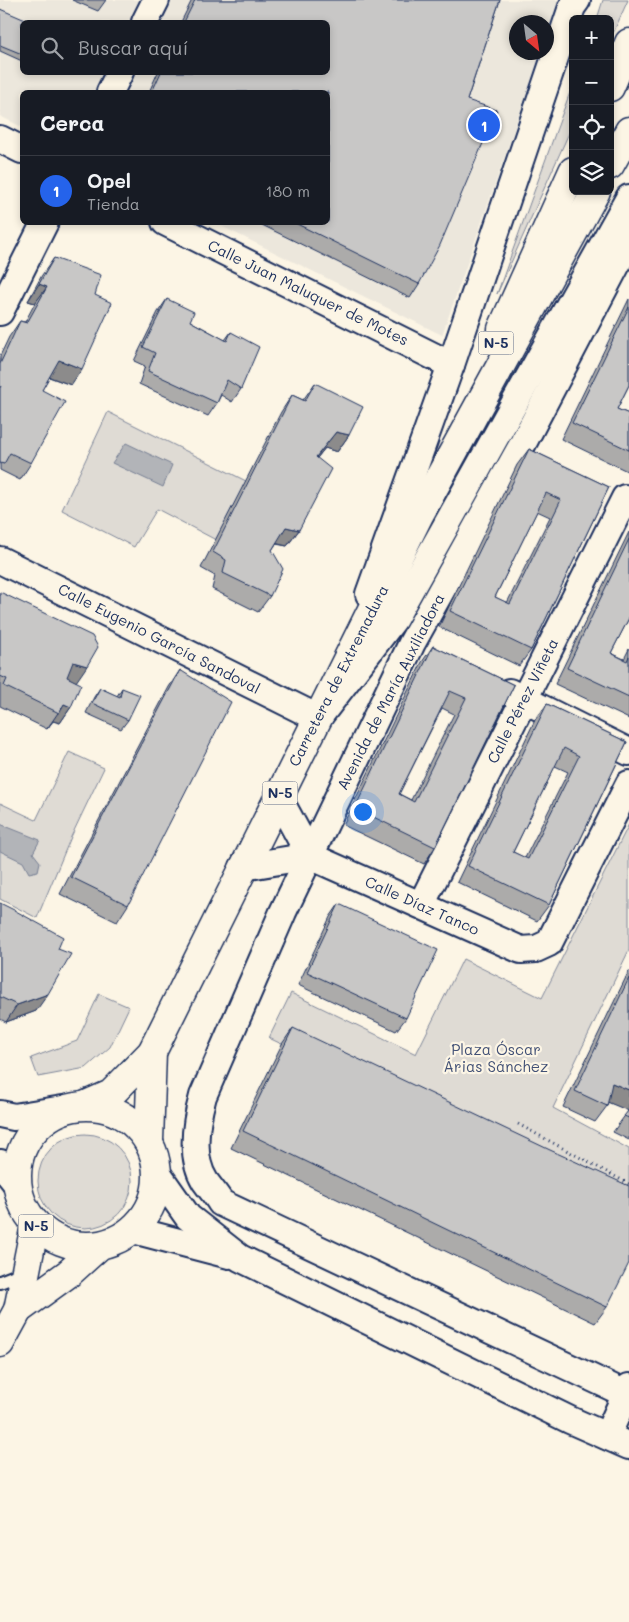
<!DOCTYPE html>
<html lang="es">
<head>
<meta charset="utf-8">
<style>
	:root { --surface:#171b24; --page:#20242c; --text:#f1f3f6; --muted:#9ea1a6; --line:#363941; --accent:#2563eb }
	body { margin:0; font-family:Mali,sans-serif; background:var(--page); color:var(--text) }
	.controls { position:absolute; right:15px; top:15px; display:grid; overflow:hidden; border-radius:8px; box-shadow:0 2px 8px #0003 }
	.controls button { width:45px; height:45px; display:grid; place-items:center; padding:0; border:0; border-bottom:1px solid var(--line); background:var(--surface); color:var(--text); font:25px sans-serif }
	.compass { position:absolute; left:509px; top:15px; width:45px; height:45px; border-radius:50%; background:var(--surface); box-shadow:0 2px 8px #0003; rotate:151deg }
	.you { position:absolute; left:362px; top:811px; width:18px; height:18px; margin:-12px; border:4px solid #fff; border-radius:50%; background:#1a73e8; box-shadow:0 0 0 8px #1a73e833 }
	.badge { display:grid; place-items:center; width:32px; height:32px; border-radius:50%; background:var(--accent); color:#fff; font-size:16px; font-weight:700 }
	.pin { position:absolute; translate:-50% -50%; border:2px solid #fff; box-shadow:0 1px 5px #0006 }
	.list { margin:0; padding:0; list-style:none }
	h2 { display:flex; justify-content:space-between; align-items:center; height:65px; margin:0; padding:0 20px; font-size:21px }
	h2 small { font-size:16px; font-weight:400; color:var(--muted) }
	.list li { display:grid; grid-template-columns:32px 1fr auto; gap:15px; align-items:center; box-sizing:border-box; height:70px; padding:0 20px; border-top:1px solid var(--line) }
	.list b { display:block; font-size:19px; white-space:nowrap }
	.list p { margin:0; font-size:16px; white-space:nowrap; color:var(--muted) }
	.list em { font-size:16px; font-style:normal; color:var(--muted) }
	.icon { flex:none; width:28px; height:28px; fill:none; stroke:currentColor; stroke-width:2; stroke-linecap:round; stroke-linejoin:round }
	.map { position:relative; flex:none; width:629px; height:1622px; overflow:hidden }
	.search { position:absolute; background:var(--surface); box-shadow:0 2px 8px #0003; left:20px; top:20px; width:310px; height:55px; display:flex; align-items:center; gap:12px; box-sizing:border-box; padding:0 18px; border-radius:8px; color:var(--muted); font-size:19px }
	.panel { position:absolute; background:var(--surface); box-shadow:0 2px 8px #0003; left:20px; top:90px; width:310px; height:135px; border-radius:8px }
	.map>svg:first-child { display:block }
</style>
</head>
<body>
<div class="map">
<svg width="629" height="1622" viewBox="0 0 629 1622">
	<rect width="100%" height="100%" fill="#fcf5e5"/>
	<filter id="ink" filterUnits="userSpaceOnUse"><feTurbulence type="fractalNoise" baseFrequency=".02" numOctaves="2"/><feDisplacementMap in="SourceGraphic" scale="10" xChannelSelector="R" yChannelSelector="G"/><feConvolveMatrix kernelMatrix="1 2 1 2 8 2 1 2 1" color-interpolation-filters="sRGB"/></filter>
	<g filter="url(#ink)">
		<!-- built -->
		<path fill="#ece7dc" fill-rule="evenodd" d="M0,0h560l-13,38 -1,-16h-30v30l25,1 -99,282 -227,-112 113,-1v-130h-306v35l-22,-11zM22,22h306v50h-306z"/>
		<!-- green -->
		<g fill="#dfdbd4" stroke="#7d8599">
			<polygon points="603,0 628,0 610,40 610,19 597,19"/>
			<polygon points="573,84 573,124 497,294"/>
			<polygon points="108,412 246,481 216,540 157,509 134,547 62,510"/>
			<polygon points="69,752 104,768 71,837 37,918 0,899 0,803 36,820"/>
			<polygon points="629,824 629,950 553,1108 629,1149 629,1208 538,1167 269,1038 291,993 416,1054 463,959 542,998"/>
			<polygon points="99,994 129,1007 110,1047 86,1068 38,1077 31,1058 77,1041"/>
			<circle cx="85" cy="1181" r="47"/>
		</g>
		<!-- water -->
		<g fill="#b2b4b8" stroke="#767f94">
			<polygon points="126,443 172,465 163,487 112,463"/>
			<polygon points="0,824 40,840 33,853 40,862 38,871 29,873 23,862 0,851"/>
		</g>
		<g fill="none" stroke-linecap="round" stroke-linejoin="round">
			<defs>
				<polyline id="lane" points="0,1282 25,1272"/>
				<g id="street">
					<polyline points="145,22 156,0"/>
					<polyline points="110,92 120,72"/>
					<polyline points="0,139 22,150"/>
					<polyline points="165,222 451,365"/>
					<polyline points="0,312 45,222"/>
					<polyline points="0,560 318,718 394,619 629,198"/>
					<polyline points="369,594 451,365 572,7 577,0"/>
					<polyline points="509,692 629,752"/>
					<polyline points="278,797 310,856"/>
					<polyline points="310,856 521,950 536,949 549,943 629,784"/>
					<polyline points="243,867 310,856"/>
					<polyline points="421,905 625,498"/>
					<polyline points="0,1114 14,1117 63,1109"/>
					<polyline points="0,1163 16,1183"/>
					<polyline points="157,1173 188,1217 240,1258 570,1420 629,1446"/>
					<polyline points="133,1230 229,1255"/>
					<path d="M626,1394l-405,-191c-5,-8 -11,-15 -16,-22 -15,-24 -9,-60 -2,-85l80,-184 129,-269 109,-196 106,-202 2,-11"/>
					<polyline points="607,1436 629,1387"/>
				</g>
				<g id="highway">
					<polyline points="610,87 629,43"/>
					<polyline points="610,165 629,131"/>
					<polyline points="502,329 573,171"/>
					<polyline points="86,1105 111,1094 152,1052 419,515 596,191"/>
					<circle cx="87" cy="1176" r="70"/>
					<polyline points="149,1141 152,1052"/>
					<polyline points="18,1310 69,1273 99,1246"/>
					<polyline points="0,1343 18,1310 35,1225"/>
				</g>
			</defs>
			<!-- lane casing -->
			<use href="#lane" stroke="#1b2f5e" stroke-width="16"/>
			<!-- street casing -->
			<use href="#street" stroke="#1b2f5e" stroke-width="30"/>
			<!-- highway casing -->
			<use href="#highway" stroke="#1b2f5e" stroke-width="31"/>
			<!-- path -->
			<polyline stroke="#1b2f5e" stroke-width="3" stroke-dasharray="1 4" stroke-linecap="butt" points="518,1124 629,1184"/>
			<!-- lane -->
			<use href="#lane" stroke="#fcf5e5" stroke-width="12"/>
			<!-- street -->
			<use href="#street" stroke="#fcf5e5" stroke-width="26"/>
			<!-- highway -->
			<use href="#highway" stroke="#fcf5e5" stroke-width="28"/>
		</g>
		<!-- wall -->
		<g fill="#acabaa" stroke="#1b2f5e" fill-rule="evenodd">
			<polygon points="72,0 106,0 98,11"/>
			<polygon points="192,0 500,0 467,100 419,284 410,298 256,222 328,222 328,92 149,92 158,72 328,72 328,22 181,22"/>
			<polygon points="0,9 22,22 22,61 0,51"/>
			<polygon points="54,258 95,295 71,385 49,377 42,390 31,463 20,480 0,470 0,356 9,337 20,321 25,322 35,303 28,301 42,275"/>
			<polygon points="167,299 190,321 225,340 231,332 241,389 232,402 221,395 217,403 208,416 139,384 145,366 134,361 158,312"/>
			<polygon points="629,299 629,385 617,409 629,414 629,472 561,439"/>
			<polygon points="315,383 349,435 337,452 325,448 317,458 299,530 287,546 276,544 272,550 270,596 258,612 212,589 215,576 201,568 281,412 292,395 303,400"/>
			<path d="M529,449l80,38 -78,163 -12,16 -80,-39 78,-162zM537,511l13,6 -43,86 -12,-6z"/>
			<polygon points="629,532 629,618 611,653 624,659 629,649 629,719 555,684"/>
			<polygon points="0,592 76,681 71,707 60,723 53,721 47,729 0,706"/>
			<path d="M433,646l81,39 -79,162 -11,17 -81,-39 79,-163zM442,708l12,6 -43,86 -12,-6z"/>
			<polygon points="180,670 128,905 117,922 60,894 169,687"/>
			<polygon points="100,688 117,696 122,688 128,720 121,729 86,713 94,697"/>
			<path d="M547,704l80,38 -78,163 -12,16 -80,-39 78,-162zM555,766l13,6 -43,86 -12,-6z"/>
			<polygon points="0,903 58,949 36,1011 6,1022 0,1019"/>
			<polygon points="339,904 406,1018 396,1031 298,985 330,917"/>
			<polygon points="629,971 629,1140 613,1132 629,1110 608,1102 607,1106 595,1122 563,1107"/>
			<polygon points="293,1028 607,1307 595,1323 231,1148 282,1044"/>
		</g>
		<!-- shaded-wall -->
		<g fill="#8c8b8b" stroke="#1b2f5e">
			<polygon points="39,284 47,287 35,303 28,301"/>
			<polygon points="59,360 82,369 71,385 47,376"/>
			<polygon points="336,432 349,435 337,452 325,448 305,473 316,457"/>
			<polygon points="286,527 299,530 287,546 274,543"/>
			<polygon points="73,662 87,666 76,682 62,678"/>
			<polygon points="64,704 71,707 60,723 53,721 47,729"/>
			<polygon points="48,994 36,1011 6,1022 17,1005"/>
			<polygon points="612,1083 629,1090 629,1111 600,1099"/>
		</g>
		<!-- building -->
		<g fill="#c8c7c6" stroke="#1b2f5e" fill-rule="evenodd">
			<polygon points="195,0 500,0 467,100 497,110 440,245 419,284 293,222 328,222 328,92 152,92 161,72 328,72 328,22 184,22"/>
			<polygon points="0,9 30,22 22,22 22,54 0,45"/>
			<polygon points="54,258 101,275 95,295 112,303 82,369 59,360 42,390 65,402 31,463 10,453 4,464 0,463 0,388 1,386 0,386 0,364 20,321 27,323 47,287 39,284"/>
			<polygon points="167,299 194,312 190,321 227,341 231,332 259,347 241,389 227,380 217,403 148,371 155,353 143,347"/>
			<polygon points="629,307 629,385 617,409 629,414 629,450 572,423"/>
			<polygon points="315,383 363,407 349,435 336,432 316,457 331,469 299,530 286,527 272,550 283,569 270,596 223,573 226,560 213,552 292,395 305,401"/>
			<path d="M529,449l80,38 -78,163 -81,-39zM546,493l15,7 -51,104 -15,-7z"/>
			<polygon points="629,539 629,618 611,653 627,661 629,656 629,697 567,668"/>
			<polygon points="0,592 92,636 98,647 87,666 73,662 67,677 81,684 71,707 64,704 59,713 4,686 7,679 0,676"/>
			<path d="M433,646l81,39 -79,162 -80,-39zM450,691l16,7 -52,104 -15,-8z"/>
			<polygon points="180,670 231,702 128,905 71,877"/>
			<polygon points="100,688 120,697 122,688 140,695 128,720 92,703"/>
			<path d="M547,704l80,38 -78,163 -81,-39zM564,748l15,8 -51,103 -15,-7z"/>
			<polygon points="0,903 14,910 63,937 58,949 71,954 48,994 17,1005 0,997"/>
			<polygon points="339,904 438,950 406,1018 307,972"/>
			<polygon points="629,978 629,1090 612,1083 607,1106 575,1091"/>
			<polygon points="293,1028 550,1150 629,1186 629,1263 607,1307 243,1131"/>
			<polygon points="629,1110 629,1118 624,1116"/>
		</g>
	</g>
	<g text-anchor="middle" stroke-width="4.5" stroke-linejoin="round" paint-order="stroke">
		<!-- shield labels -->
		<g fill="#fcf5e5" stroke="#5e6a86" stroke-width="1">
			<rect x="478.5" y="331.5" width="35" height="23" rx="4"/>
			<rect x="262.5" y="781.5" width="35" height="23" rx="4"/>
			<rect x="18.5" y="1214.5" width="35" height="23" rx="4"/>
		</g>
		<g font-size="14" font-weight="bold" fill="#1b2f5e">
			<text x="496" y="348">N-5</text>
			<text x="280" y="798">N-5</text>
			<text x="36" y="1231">N-5</text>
		</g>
		<!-- street labels -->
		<g font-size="15" fill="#1b2f5e" stroke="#fcf5e5">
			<text transform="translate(308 293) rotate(26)" y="5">Calle Juan Maluquer de Motes</text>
			<text transform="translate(159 639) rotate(27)" y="5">Calle Eugenio García Sandoval</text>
			<text transform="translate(339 676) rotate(-63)" y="5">Carretera de Extremadura</text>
			<text transform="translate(391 692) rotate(-63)" y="5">Avenida de María Auxiliadora</text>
			<text transform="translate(523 701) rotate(-63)" y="5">Calle Pérez Viñeta</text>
			<text transform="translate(422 906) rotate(24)" y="5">Calle Díaz Tanco</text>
		</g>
		<!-- park labels -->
		<g font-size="15" fill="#425176" stroke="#fcf5e5">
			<text x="496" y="1055">Plaza Óscar<tspan x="496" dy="17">Árias Sánchez</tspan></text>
		</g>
	</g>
</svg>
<div class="controls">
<button>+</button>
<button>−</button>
<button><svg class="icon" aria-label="locate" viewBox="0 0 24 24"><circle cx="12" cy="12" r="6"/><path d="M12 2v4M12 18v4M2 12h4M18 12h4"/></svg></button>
<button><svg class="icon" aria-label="layers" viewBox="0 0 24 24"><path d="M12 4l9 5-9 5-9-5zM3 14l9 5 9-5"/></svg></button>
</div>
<svg class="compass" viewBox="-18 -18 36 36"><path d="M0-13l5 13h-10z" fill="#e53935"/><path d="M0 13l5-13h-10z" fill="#9ea1a6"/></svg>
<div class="you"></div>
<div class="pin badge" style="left:484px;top:125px">1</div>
<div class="search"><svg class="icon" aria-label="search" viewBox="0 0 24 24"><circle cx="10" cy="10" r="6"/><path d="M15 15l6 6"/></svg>Buscar aquí</div>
<section class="panel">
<h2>Cerca<small></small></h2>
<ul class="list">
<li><span class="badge">1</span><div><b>Opel</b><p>Tienda</p></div><em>180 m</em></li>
</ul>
</section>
</div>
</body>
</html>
